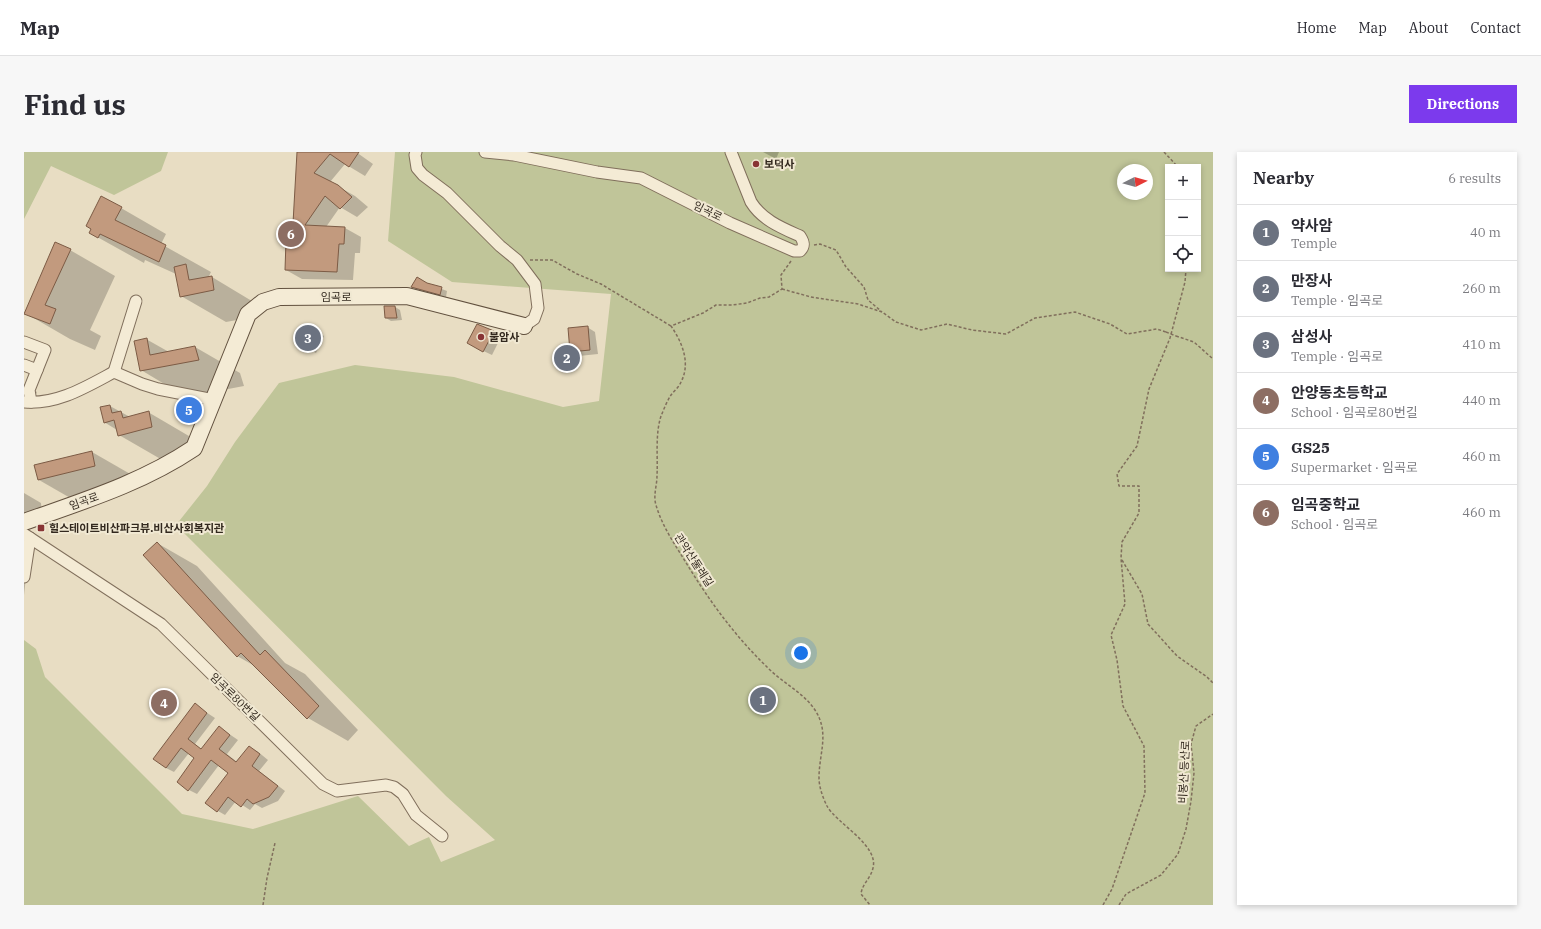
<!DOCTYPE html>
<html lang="en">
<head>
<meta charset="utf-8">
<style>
	:root { --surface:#fff; --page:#f7f7f7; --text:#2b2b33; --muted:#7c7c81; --line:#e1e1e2; --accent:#7c3aed }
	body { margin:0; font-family:"IBM Plex Serif","Noto Sans KR",serif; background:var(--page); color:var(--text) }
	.controls { position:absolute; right:12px; top:12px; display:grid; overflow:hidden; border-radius:0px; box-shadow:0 2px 6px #0003 }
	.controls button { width:36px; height:36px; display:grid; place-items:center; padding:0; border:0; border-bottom:1px solid var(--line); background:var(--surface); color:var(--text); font:20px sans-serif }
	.compass { position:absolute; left:1093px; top:12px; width:36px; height:36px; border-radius:50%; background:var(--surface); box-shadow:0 2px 6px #0003; rotate:84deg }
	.you { position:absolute; left:777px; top:501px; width:14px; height:14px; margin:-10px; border:3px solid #fff; border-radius:50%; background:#1a73e8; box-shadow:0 0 0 6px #1a73e833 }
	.badge { display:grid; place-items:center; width:26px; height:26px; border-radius:50%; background:var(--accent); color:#fff; font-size:13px; font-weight:700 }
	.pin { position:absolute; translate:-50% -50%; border:2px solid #fff; box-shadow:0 1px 4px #0006 }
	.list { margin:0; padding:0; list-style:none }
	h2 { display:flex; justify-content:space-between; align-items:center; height:52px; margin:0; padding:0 16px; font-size:17px }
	h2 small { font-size:13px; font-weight:400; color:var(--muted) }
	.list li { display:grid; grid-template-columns:26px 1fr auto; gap:12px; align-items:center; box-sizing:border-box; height:56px; padding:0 16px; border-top:1px solid var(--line) }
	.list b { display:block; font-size:15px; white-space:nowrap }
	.list p { margin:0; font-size:13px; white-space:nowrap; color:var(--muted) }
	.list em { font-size:13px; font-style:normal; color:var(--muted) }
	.icon { flex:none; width:22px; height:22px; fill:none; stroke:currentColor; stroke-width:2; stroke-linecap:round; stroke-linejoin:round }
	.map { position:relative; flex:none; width:1189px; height:753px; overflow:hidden; border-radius:0px }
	header { display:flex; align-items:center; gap:24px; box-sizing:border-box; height:56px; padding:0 20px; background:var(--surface); border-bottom:1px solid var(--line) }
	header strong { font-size:19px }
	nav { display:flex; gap:22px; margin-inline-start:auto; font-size:14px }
	.intro { display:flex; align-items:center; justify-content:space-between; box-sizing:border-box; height:96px; padding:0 24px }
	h1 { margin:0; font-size:28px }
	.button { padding:10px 18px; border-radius:0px; background:var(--accent); color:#fff; font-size:14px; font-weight:700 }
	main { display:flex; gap:24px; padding:0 24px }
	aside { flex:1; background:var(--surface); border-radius:0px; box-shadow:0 2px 6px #0003 }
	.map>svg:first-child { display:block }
</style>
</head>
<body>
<header>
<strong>Map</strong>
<nav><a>Home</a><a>Map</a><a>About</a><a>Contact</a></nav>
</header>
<div class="intro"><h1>Find us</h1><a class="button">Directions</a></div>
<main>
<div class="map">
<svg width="1189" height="753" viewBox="0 0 1189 753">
	<rect width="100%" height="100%" fill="#e8ddc3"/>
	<!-- green -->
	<g fill="#c0c599" fill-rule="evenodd">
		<polygon points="0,0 144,0 137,19 90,43 27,14 0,67"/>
		<path d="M371,0h818v753h-1189v-265l12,9 9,28 137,137 71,15 105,-33 51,50 20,-9 12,25 54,-22 -49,-44 -270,-271 31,-39 28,-44 44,-59 76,-18 99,12 109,30 36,-6 12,-107 -159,-12 -64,-41zM1144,15h30v102h-30zM1099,18h24v24h-24z"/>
	</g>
	<!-- shadow -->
	<g fill="#0003">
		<polygon points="274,0 332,0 349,12 341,24 321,12 306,30 331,44 344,55 333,65 316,55 302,75 321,76 337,85 336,101 331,101 329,128 278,127 262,118 269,90"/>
		<polygon points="739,0 755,0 752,7"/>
		<polygon points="97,56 142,82 137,92 187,120 184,126 188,125 233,152 234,164 202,170 157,144 152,122 121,108 120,111 66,81"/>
		<polygon points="46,98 91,124 66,178 77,184 71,198 46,187 1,161"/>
		<polygon points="402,131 423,139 422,145 393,138 388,135"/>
		<polygon points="361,155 371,155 376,158 378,168 367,169 362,166"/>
		<polygon points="563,175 571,180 574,202 555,204 547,200"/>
		<polygon points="469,180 477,185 468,203 453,196"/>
		<polygon points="295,181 300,184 292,201 279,194"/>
		<polygon points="122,187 145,200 171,195 216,221 220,234 162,245 117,218"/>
		<polygon points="0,232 13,240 7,253 0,250"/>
		<polygon points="158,251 177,257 174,267 157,262"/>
		<polygon points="86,254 106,265 124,260 170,287 140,309 95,283 93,278 80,270"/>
		<polygon points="68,300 108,323 55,351 15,328"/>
		<polygon points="0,341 17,351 18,363 0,364"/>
		<polygon points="133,391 173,414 261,511 281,522 334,578 324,589 284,566 234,516 213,504"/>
		<polygon points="0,399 4,408 0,443"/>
		<polygon points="749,547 754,550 750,559 730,550"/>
		<polygon points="171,553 191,566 171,592 178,598 195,575 214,588 203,602 213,610 225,595 233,599 244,608 235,619 261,639 254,649 238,656 231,652 226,658 212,649 201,663 194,659 205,621 195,613 173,642 165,638 172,606 165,601 150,620 142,616"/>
	</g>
	<!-- building -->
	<g fill="#c29a7e" stroke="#7c5b45">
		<polygon points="273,0 335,0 325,15 306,2 290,21 314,33 328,45 316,57 301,44 281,73 321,75 320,92 315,92 313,120 261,118 262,89 268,89"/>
		<polygon points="77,44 98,55 91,68 142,93 135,110 76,82 74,86 65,81 67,77 62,74"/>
		<polygon points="31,90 47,97 21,153 32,157 26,172 0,162"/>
		<polygon points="162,112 165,128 188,124 190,138 156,145 150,115"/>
		<polygon points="393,125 403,131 418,135 416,143 387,135"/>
		<polygon points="360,154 371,154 373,166 361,166"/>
		<polygon points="453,172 470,179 459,200 443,191"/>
		<polygon points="281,173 295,181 287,199 273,192"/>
		<polygon points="564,174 566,198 546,200 544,176"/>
		<polygon points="123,186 126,203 171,194 175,208 116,219 110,189"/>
		<polygon points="157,250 175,255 171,267 154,262"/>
		<polygon points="86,253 88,261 97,259 99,266 125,259 128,275 94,284 90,268 80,271 76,255"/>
		<polygon points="68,299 71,314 14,328 10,313"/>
		<polygon points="133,390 236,503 241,498 295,554 283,567 217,501 213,505 119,403"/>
		<polygon points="734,539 750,546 745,557 729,550"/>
		<polygon points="171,551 183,561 164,587 177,597 195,574 206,583 195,597 212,610 225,594 236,602 228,614 254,634 245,645 229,652 223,647 217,655 204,645 193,660 181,651 204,621 187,608 164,639 153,630 170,606 157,596 142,616 129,607"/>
	</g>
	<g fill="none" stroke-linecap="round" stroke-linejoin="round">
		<defs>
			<g id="street">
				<polyline points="392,0 391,3 393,16 399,23 423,41 476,94 493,108 511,132 514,156 510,167 500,174"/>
				<path d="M461,0l29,3 83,17 44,6 89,45 64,28h6c5,-5 4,-9 0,-15 -18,-8 -38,-16 -49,-34l-20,-50"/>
				<polyline points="0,190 21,198 5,238 7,250"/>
				<polyline points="0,213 13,218"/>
				<polyline points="90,220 112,149"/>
				<path d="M0,250c33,3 62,-15 90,-30l28,12 16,5 56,11"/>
				<polyline points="0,382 137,472 299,632 313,639 362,633 370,635 379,642 392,663 418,684"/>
				<polyline points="0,425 6,386"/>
			</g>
			<path id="secondary" d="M0,370c59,-21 118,-39 170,-74l54,-134 15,-12 16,-5 128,-1 117,30"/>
		</defs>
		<!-- street casing -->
		<use href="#street" stroke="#806f5c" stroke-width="13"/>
		<!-- secondary casing -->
		<use href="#secondary" stroke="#62513f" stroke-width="18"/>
		<!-- path -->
		<g stroke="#806f5c" stroke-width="1.5" stroke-dasharray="3 2" stroke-linecap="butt">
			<polyline points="1140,0 1154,15"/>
			<polyline points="790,93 796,92 812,98 822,115 840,135 844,148 857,159"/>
			<polyline points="506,108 528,108 553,122 577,132 647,174"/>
			<path d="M767,109l-10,14 1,14 -13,8 -9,1 -13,5 -15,2h-16l-13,8 -32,13c11,16 20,37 10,56 -2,5 -7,9 -10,13 -4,6 -7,14 -10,21 -6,19 -3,41 -4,60 0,9 -4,20 -1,29 6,21 18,38 29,56 23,38 49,74 81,105 15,16 37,26 49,44 15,23 4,43 4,68 0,9 4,20 8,28 9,17 52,39 46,62 -2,10 -11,16 -12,26l9,11"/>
			<polyline points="758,137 787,145 834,152 858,160 872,170 897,178 923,172 948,178 982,182 1011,166 1051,160 1086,172 1103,182 1133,177 1142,180"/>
			<polyline points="1152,184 1170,190 1189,207"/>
			<polyline points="1098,408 1118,442 1124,472 1153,504 1183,525 1189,531"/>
			<polyline points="239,753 243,726 251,691"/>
			<polyline points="1079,753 1088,737 1121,641 1120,594 1099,554 1093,508 1087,483 1101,452 1097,406 1098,390 1115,361 1115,334 1095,334 1093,322 1113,294 1125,237 1146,186 1161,130 1162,117"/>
			<polyline points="1095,753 1102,742 1137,723 1154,702 1162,677 1167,649 1170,621 1167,592 1172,574 1189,562"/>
		</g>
		<!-- street -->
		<use href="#street" stroke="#f4ebd5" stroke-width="11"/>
		<!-- secondary -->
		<use href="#secondary" stroke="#f4ebd5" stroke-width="16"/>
		<!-- path-bridge -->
		<polyline stroke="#806f5c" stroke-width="1.5" stroke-dasharray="3 2" stroke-linecap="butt" points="1142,180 1152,184"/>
	</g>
	<!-- markers -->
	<g fill="#883434" stroke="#f0e8d2" stroke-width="1.5">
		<circle cx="732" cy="12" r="4"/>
		<circle cx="457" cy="185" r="4"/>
		<rect x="13" y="372" width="8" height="8" rx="2"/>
	</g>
	<g text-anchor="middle" stroke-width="4" stroke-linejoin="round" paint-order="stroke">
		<!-- poi labels -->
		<g font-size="11" font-weight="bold" fill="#32281e" stroke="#f0e8d2" text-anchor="start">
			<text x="740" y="16">보덕사</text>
			<text x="465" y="189">불암사</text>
			<text x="25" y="380">힐스테이트비산파크뷰.비산사회복지관</text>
		</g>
		<!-- street labels -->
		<g font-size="11" fill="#32281e" stroke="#f0e8d2">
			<text transform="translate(684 59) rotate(26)" y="4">임곡로</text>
			<text x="312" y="149">임곡로</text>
			<text transform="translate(60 349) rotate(-20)" y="4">임곡로</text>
			<text transform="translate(670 408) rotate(57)" y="4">관악산둘레길</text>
			<text transform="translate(211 545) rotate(44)" y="4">임곡로80번길</text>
			<text transform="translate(1160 620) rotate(-87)" y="4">비봉산 등산로</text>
		</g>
	</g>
</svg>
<div class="controls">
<button>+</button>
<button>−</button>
<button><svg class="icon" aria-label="locate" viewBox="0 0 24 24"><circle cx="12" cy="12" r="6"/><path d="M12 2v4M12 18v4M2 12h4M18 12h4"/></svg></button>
</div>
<svg class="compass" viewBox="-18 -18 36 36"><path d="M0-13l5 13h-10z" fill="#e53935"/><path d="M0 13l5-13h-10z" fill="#7c7c81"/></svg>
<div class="you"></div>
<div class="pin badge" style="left:739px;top:548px;background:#6b7280">1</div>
<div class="pin badge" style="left:543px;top:206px;background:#6b7280">2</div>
<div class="pin badge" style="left:284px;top:186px;background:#6b7280">3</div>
<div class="pin badge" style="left:140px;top:551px;background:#8d6e63">4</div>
<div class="pin badge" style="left:165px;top:258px;background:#3f7fe0">5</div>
<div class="pin badge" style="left:267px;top:82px;background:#8d6e63">6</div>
</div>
<aside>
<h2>Nearby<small>6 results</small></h2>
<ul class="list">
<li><span class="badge" style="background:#6b7280">1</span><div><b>약사암</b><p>Temple</p></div><em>40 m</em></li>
<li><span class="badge" style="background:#6b7280">2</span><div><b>만장사</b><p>Temple · 임곡로</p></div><em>260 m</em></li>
<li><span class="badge" style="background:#6b7280">3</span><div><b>삼성사</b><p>Temple · 임곡로</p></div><em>410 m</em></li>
<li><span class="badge" style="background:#8d6e63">4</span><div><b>안양동초등학교</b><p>School · 임곡로80번길</p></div><em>440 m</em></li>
<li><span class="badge" style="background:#3f7fe0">5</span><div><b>GS25</b><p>Supermarket · 임곡로</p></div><em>460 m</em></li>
<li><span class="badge" style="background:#8d6e63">6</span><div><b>임곡중학교</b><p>School · 임곡로</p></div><em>460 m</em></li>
</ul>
</aside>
</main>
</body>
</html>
